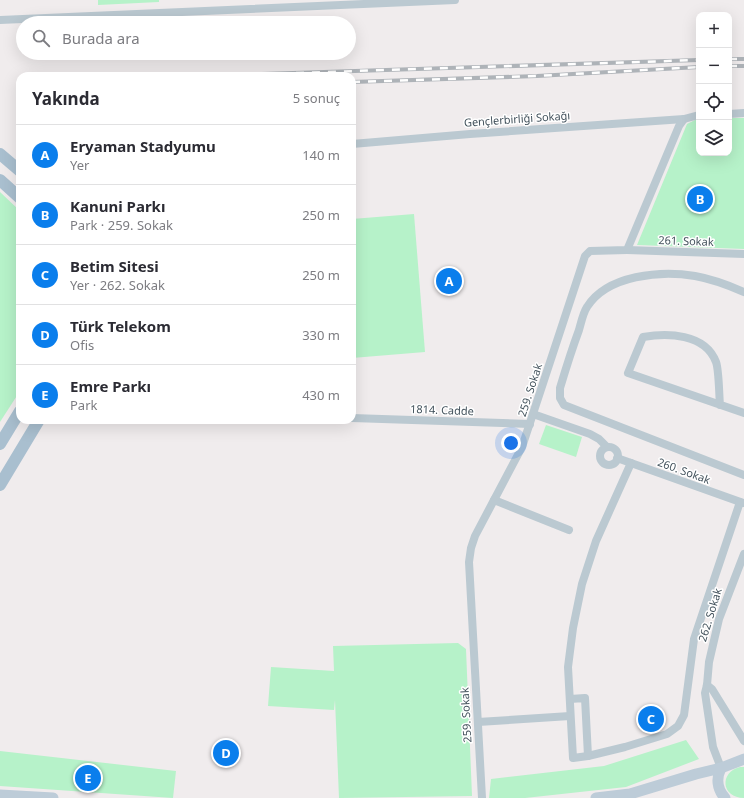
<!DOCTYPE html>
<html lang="tr">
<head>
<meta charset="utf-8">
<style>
	:root { --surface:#fff; --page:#f2f2f3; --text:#2b2b33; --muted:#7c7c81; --line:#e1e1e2; --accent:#0a7eec }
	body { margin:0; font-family:"Noto Sans",sans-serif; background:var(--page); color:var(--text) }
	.controls { position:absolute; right:12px; top:12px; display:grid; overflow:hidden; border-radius:8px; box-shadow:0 4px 16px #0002 }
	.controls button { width:36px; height:36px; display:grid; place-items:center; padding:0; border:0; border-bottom:1px solid var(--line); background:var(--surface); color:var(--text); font:20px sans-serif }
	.you { position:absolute; left:511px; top:443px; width:14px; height:14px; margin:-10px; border:3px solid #fff; border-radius:50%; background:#1a73e8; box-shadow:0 0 0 6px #1a73e833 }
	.badge { display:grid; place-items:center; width:26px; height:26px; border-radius:50%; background:var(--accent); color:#fff; font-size:13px; font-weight:700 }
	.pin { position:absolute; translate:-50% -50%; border:2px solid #fff; box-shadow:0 1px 4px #0006 }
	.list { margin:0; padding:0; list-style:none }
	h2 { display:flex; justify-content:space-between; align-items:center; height:52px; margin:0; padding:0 16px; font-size:17px }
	h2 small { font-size:13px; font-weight:400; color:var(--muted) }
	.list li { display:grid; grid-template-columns:26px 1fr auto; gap:12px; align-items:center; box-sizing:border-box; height:60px; padding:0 16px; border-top:1px solid var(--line) }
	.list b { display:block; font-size:15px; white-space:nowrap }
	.list p { margin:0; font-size:13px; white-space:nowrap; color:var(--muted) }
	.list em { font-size:13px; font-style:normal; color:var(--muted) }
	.icon { flex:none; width:22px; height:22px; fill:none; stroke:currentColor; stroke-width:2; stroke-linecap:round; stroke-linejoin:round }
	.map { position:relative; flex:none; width:744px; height:798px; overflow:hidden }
	.search { position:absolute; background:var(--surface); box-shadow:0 4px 16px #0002; left:16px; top:16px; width:340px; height:44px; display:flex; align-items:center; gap:10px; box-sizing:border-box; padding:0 14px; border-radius:22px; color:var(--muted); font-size:15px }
	.panel { position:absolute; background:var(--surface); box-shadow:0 4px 16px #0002; left:16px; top:72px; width:340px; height:352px; border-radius:12px }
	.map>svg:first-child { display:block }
</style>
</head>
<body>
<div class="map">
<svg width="744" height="798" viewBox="0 0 744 798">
	<rect width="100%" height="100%" fill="#f0eced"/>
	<!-- green -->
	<g fill="#b6f2c9">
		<polygon points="98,0 159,0 159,2 98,5"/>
		<polygon points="729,118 744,118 744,249 637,245 687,124 695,120 699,120 699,153 729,153"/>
		<polygon points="0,192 20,211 20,391 0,422"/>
		<polygon points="414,214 425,352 352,358 352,219"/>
		<polygon points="546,425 582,437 576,457 539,444"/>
		<polygon points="458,643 466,649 472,796 339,798 335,700 334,710 268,706 271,667 334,671 333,646"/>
		<polygon points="686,740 699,759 626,787 525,798 489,798 491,779 604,766"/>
		<polygon points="0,751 176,771 173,798 0,786"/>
		<path d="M740,767h4v31c-23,0 -25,-26 -4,-31z"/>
	</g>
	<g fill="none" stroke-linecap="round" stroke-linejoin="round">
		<!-- minor -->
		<g stroke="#bbc9d1" stroke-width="8">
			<polyline points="0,20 455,0"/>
			<polyline points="729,114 744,113"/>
			<polyline points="352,144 470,134 684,119"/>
			<polyline points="627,250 744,254"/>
			<path d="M744,292c-16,-7 -32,-13 -49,-16 -34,-6 -88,-1 -108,31 -4,6 -6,16 -8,23 -7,19 -13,38 -19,58v10l4,7 180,70"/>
			<path d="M720,405c-1,-11 -1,-35 -4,-43 -11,-29 -49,-29 -73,-25l-15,36 116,40"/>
			<polyline points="533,414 590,434 599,439 607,447"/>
			<polyline points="352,418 530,424"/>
			<circle cx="609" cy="456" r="9"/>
			<polyline points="617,458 743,503"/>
			<polyline points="631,463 596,541 582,584 573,628 568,667 573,758 588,756 625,747 667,734 678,726 684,715 694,639 740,502"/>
			<polyline points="494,500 569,530"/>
			<polyline points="707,685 712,689 744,741"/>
			<polyline points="570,699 585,698 588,756"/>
			<polyline points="478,722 570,716"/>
			<polyline points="721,768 713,747 705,693 707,685 709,662 719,619 744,554"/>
			<polyline points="482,798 469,562 471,548 475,536 522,447 585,256 590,251 627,250 679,126 684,119 699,115"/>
		</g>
		<!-- secondary -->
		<g stroke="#bdccd8" stroke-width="11">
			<path d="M721,768c-5,10 -4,21 4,30"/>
			<polyline points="0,795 53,798"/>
			<polyline points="596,798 630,794 696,774 721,768 744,759"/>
		</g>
		<!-- primary -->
		<g stroke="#a9bfcf" stroke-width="12">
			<polyline points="0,154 20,171"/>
			<polyline points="0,180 20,198"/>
			<polyline points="0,444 20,411"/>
			<polyline points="0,485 39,420"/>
		</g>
		<defs>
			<g id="rail">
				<polyline points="729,59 744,59"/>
				<polyline points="729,66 744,66"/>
				<polyline points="200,76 699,60"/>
				<polyline points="352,82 537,76 699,67"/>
			</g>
		</defs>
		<!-- rail casing -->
		<use href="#rail" stroke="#aeb3b8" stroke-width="4"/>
		<!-- rail -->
		<use href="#rail" stroke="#fff" stroke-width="2.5" stroke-dasharray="8" stroke-linecap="butt"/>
	</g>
	<g text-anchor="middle" stroke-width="3" stroke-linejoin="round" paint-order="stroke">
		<!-- street labels -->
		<g font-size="11" fill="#43525c" stroke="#fff">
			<text transform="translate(517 119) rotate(-4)" y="4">Gençlerbirliği Sokağı</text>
			<text transform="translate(686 241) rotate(2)" y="4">261. Sokak</text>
			<text transform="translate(530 390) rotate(-72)" y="4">259. Sokak</text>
			<text transform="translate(442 410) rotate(2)" y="4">1814. Cadde</text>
			<text transform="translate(684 471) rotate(20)" y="4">260. Sokak</text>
			<text transform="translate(710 615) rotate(-73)" y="4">262. Sokak</text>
			<text transform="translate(466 715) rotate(-93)" y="4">259. Sokak</text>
		</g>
	</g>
</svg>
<div class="controls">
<button>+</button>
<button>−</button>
<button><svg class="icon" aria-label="locate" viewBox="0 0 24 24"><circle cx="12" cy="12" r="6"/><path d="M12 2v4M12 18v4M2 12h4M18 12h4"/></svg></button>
<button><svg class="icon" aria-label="layers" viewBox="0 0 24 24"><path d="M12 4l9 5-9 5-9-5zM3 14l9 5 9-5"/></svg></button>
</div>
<div class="you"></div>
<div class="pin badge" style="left:449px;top:281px">A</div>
<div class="pin badge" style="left:700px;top:199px">B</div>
<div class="pin badge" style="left:651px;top:719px">C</div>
<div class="pin badge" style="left:226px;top:753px">D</div>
<div class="pin badge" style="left:88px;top:778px">E</div>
<div class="search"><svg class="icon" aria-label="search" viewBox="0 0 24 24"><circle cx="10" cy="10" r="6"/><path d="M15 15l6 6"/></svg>Burada ara</div>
<section class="panel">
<h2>Yakında<small>5 sonuç</small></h2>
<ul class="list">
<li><span class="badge">A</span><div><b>Eryaman Stadyumu</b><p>Yer</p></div><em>140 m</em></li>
<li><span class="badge">B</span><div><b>Kanuni Parkı</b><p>Park · 259. Sokak</p></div><em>250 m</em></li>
<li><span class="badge">C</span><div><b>Betim Sitesi</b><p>Yer · 262. Sokak</p></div><em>250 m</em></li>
<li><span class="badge">D</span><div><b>Türk Telekom</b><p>Ofis</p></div><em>330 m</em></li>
<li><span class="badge">E</span><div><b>Emre Parkı</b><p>Park</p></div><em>430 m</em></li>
</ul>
</section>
</div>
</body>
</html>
